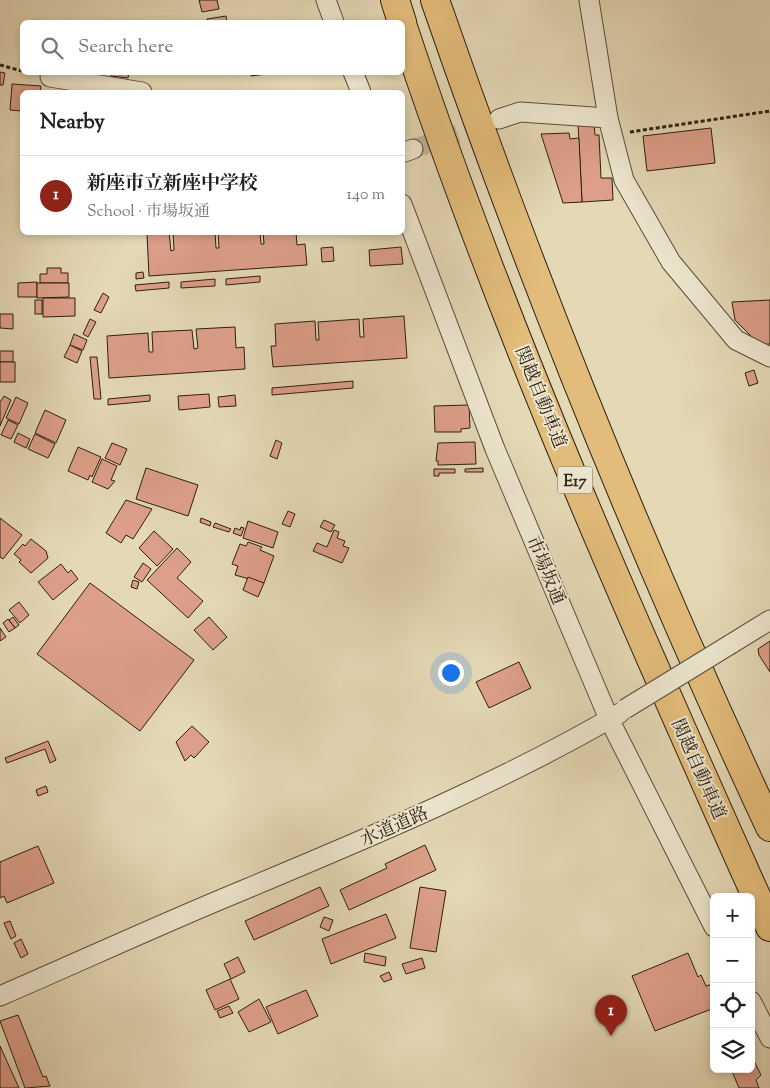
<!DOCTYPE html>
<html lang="en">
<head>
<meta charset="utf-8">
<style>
	:root { --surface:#fff; --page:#f6f6f6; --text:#222; --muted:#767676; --line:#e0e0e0; --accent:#8f2418 }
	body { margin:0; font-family:"Sorts Mill Goudy","Noto Serif JP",serif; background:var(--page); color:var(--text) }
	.controls { position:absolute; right:15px; bottom:15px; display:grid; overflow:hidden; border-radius:8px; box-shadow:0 2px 8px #0003 }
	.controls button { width:45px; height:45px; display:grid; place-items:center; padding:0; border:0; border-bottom:1px solid var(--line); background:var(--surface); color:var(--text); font:25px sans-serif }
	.you { position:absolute; left:450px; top:672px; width:18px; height:18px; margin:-12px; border:4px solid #fff; border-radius:50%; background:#1a73e8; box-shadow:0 0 0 8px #1a73e833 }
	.badge { display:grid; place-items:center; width:32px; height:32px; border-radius:50%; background:var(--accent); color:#fff; font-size:16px; font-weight:700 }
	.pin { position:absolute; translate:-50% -41px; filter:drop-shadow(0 1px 2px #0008) }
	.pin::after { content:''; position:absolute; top:26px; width:18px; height:15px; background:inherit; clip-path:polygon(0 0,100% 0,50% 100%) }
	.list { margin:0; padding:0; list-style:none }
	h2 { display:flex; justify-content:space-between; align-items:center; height:65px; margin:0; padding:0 20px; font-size:21px }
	h2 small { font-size:16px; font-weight:400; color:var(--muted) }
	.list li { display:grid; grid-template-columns:32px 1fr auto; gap:15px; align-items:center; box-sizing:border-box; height:80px; padding:0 20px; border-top:1px solid var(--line) }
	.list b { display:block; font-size:19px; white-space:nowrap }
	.list p { margin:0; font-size:16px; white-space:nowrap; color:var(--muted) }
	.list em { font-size:16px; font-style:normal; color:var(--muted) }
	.icon { flex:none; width:28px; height:28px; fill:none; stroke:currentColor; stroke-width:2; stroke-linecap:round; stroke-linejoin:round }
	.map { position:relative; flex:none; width:770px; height:1088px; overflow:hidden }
	.search { position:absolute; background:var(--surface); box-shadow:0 2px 8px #0003; left:20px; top:20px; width:385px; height:55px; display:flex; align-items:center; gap:12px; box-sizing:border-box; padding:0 18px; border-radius:8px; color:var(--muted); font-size:19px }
	.panel { position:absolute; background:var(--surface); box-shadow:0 2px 8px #0003; left:20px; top:90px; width:385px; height:145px; border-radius:8px }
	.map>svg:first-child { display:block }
</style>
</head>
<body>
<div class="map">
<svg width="770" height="1088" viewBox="0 0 770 1088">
	<rect width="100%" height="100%" fill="#e4d8b5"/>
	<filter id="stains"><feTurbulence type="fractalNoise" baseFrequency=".004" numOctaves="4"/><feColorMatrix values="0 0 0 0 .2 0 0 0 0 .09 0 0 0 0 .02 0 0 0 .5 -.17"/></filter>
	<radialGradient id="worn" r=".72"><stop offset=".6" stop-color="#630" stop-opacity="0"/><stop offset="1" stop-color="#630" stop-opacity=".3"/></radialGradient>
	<!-- building -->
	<g fill="#dd9f89" stroke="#2d1f11">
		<polygon points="199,0 217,0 219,9 202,12"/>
		<polygon points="226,16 227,22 201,22 207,21 207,19"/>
		<polygon points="0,72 5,73 3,85 0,85"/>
		<polygon points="112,72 129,72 128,78 111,76"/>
		<polygon points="251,72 267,72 267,74 251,76"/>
		<polygon points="12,84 41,86 40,92 22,92 22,111 10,110"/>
		<polygon points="594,123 595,135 599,135 601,178 612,178 613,200 582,202 578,124"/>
		<polygon points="711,128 715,163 647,171 643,136"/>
		<polygon points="569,133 570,139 579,138 582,202 563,203 541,134"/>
		<polygon points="169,232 171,251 174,250 173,232 215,232 216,248 219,248 218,232 260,232 261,244 264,244 263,232 296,232 297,245 305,244 307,265 149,276 147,234"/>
		<polygon points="333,247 334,261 322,262 321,248"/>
		<polygon points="401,247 403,264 370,266 369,250"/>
		<polygon points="47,268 61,268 61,273 68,273 68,283 40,283 40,274 47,274"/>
		<polygon points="143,272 144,278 136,279 136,273"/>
		<polygon points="260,276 260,282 226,285 226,279"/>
		<polygon points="215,279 215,286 181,288 181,282"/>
		<polygon points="37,282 37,297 18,297 18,283"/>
		<polygon points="169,282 169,288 136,291 135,285"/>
		<polygon points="37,283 69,283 69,297 37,298"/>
		<polygon points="103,293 109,297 101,313 94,310"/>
		<polygon points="43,298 75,298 75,316 43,317"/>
		<rect x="35" y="300" width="7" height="14"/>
		<polygon points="770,300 770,344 756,345 756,341 735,320 732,302"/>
		<polygon points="0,314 13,314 13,329 0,328"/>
		<polygon points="404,316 407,358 273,367 271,346 276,346 275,324 315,321 316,340 319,340 318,322 359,319 360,337 364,337 363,319"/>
		<polygon points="90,319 96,322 88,337 83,334"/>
		<polygon points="235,327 236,348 244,347 245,369 109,378 107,336 148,333 149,352 153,352 152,332 192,330 194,349 198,348 196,329"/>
		<polygon points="74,334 87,340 83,350 70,345"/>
		<polygon points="70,345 82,351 77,363 64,357"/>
		<rect x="0" y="351" width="13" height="11"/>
		<polygon points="90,357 97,357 101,399 94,399"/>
		<rect x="0" y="362" width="15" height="20"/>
		<polygon points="754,370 758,383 749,386 745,373"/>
		<polygon points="353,381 353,388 272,395 272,388"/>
		<polygon points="209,394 210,407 179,410 178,396"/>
		<polygon points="150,395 150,401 108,405 108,399"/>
		<polygon points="235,395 236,406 219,407 218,397"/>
		<polygon points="4,396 11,400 0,426 0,402"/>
		<polygon points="16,397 28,403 19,424 6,418"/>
		<polygon points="469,405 470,428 461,429 461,432 435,432 434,406"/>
		<polygon points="45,410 66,420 56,443 35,433"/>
		<polygon points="8,420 18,425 11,439 1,435"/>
		<polygon points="18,433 30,439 26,448 14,442"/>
		<polygon points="35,434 55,444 48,458 28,449"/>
		<polygon points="276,440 282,443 277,459 270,456"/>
		<polygon points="475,442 476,464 438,465 438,461 436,461 438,443"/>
		<polygon points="112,443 127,449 120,465 105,458"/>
		<polygon points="78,447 101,457 92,477 90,475 88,480 68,471"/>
		<polygon points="102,459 117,466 111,480 115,481 108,489 92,482"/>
		<polygon points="146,468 198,485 188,516 136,499"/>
		<polygon points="483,468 483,472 465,472 465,469"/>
		<polygon points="434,469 455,469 455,473 439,473 439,476 434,476"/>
		<polygon points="126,500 152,509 133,539 126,535 121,543 106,533"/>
		<polygon points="288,511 295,514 290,527 282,524"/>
		<polygon points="0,518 22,535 3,559 0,557"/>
		<polygon points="201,518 211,522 210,526 200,522"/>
		<polygon points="324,520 335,525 331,532 320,527"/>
		<polygon points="248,521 278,532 273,548 243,538"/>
		<polygon points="215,523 231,529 229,532 213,527"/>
		<polygon points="241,527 244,528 241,536 233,533 235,528 240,530"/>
		<polygon points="334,530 339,532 337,538 345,541 343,546 349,548 342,563 313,551 317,543 327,547"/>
		<polygon points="154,531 173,549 157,566 139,548"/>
		<polygon points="31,539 46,551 48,558 31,573 19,562 21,560 14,554 23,544 25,546"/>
		<polygon points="248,542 262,547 260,550 274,556 264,583 235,575 238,566 232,564 240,544 246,546"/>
		<polygon points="177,548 191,562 177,578 203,601 188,618 147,580"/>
		<polygon points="143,563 151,569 142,582 134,577"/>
		<polygon points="61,564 68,573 71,570 78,579 53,600 38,582"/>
		<polygon points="248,577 264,583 258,597 243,590"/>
		<polygon points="133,580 139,582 137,589 131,587"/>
		<polygon points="90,583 194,660 140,731 37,654"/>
		<polygon points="19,602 29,615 20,623 9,610"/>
		<polygon points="13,617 19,625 15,628 9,620"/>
		<polygon points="209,617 227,637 213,650 194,630"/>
		<polygon points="8,619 15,628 9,632 3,623"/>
		<polygon points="0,628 6,637 0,641"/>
		<polygon points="770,641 770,672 759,655 758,649"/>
		<polygon points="519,662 531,688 489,708 476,682"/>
		<polygon points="192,726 209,742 194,758 191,755 185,761 176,742"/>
		<polygon points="48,741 56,760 50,763 45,749 7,763 5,758"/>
		<polygon points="46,786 48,792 38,796 36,790"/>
		<polygon points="425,845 436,870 349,910 340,890 387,868 385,864"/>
		<polygon points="38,846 54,883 7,903 4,896 0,898 0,862"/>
		<polygon points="320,887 329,906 254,940 245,921"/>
		<polygon points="420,887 446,891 436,952 410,948"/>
		<polygon points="386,914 396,938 331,964 322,939"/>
		<polygon points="324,917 333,920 329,931 320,927"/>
		<polygon points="10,921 16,936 11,939 4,923"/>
		<polygon points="21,939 28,954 21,958 14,943"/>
		<polygon points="365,953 386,957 385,966 364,962"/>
		<polygon points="688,953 698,977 701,975 706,986 713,984 711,980 714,979 714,1008 655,1031 632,976"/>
		<polygon points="238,957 245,972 231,979 224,964"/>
		<polygon points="422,958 425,968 406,974 402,964"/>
		<polygon points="389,972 392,979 384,982 380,976"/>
		<polygon points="230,979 239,999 215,1010 206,990"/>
		<polygon points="306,990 318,1016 278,1034 266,1007"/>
		<polygon points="259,999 271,1022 249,1032 238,1012"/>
		<polygon points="229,1006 233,1013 220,1018 217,1011"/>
		<polygon points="18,1015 43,1077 46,1076 50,1086 25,1088 0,1021"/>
		<polygon points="0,1046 19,1088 0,1088"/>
		<polygon points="753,1059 761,1075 756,1080 759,1088 739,1088 731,1069 751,1069 751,1060"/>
	</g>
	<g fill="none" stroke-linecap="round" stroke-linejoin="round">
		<!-- minor-tunnel -->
		<polyline stroke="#bfb394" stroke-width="19" stroke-dasharray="19 9" stroke-linecap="butt" points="413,149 489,123"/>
		<defs>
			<g id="minor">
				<polyline points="326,0 334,22"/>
				<polyline points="589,0 608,118"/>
				<polyline points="353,72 361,92"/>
				<polyline points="50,77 142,92"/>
				<polyline points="499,119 520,112 608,118 624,180 671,262 736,340 770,357"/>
				<polyline points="402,153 413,149"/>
				<polyline points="402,204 495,449 609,719 714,927"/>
				<polyline points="731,644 770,620"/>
				<path d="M0,996c74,-32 148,-66 222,-97 136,-57 271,-112 398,-186"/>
				<polyline points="751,1001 770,1038"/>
			</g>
			<g id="highway">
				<polyline points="395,0 402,22"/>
				<path d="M435,0c97,281 209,557 335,827"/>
				<path d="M402,24c102,309 235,607 368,903"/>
			</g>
		</defs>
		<!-- minor casing -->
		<use href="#minor" stroke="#5b4d3a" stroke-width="21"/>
		<!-- highway casing -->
		<use href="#highway" stroke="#2d1f11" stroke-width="30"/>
		<!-- path -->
		<g stroke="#2d1f11" stroke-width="3" stroke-dasharray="4 2.5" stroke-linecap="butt">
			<polyline points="0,65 22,71"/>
			<polyline points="630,132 770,111"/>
		</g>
		<!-- minor -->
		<use href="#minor" stroke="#ede6cf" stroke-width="19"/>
		<!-- highway -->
		<use href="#highway" stroke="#e2bc7a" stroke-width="28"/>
		<defs>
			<polyline id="minor-bridge" points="625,709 731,644"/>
		</defs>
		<!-- minor-bridge casing -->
		<use href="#minor-bridge" stroke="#5b4d3a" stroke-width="21" stroke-linecap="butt"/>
		<!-- minor-bridge -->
		<use href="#minor-bridge" stroke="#ede6cf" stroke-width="19"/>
	</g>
	<g text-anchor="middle" stroke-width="4" stroke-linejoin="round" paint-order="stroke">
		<!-- shield labels -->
		<rect fill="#ede6cf" stroke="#675b4a" stroke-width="1" x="557.5" y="466.5" width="35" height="27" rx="4"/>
		<g font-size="16" font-weight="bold" fill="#2d1f11">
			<text x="575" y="486">E17</text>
		</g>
		<!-- street labels -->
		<g font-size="18" fill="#2d1f11" stroke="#ede6cf">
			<text transform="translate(541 397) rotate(68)" y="6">関越自動車道</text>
			<text transform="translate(546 570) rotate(67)" y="6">市場坂通</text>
			<text transform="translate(699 769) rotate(66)" y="6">関越自動車道</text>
			<text transform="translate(394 826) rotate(-24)" y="6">水道道路</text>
		</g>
	</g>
	<rect width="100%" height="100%" filter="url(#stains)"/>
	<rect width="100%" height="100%" fill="url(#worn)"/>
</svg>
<div class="controls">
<button>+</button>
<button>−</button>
<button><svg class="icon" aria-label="locate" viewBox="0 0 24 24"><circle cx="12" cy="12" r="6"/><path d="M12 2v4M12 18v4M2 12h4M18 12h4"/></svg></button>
<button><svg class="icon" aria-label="layers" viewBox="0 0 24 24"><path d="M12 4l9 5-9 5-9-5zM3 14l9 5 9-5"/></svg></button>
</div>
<div class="you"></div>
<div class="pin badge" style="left:611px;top:1036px">1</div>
<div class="search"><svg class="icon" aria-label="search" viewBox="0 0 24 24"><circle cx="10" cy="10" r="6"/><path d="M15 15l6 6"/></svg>Search here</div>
<section class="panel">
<h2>Nearby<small></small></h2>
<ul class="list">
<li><span class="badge">1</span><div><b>新座市立新座中学校</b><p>School · 市場坂通</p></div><em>140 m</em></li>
</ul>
</section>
</div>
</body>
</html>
